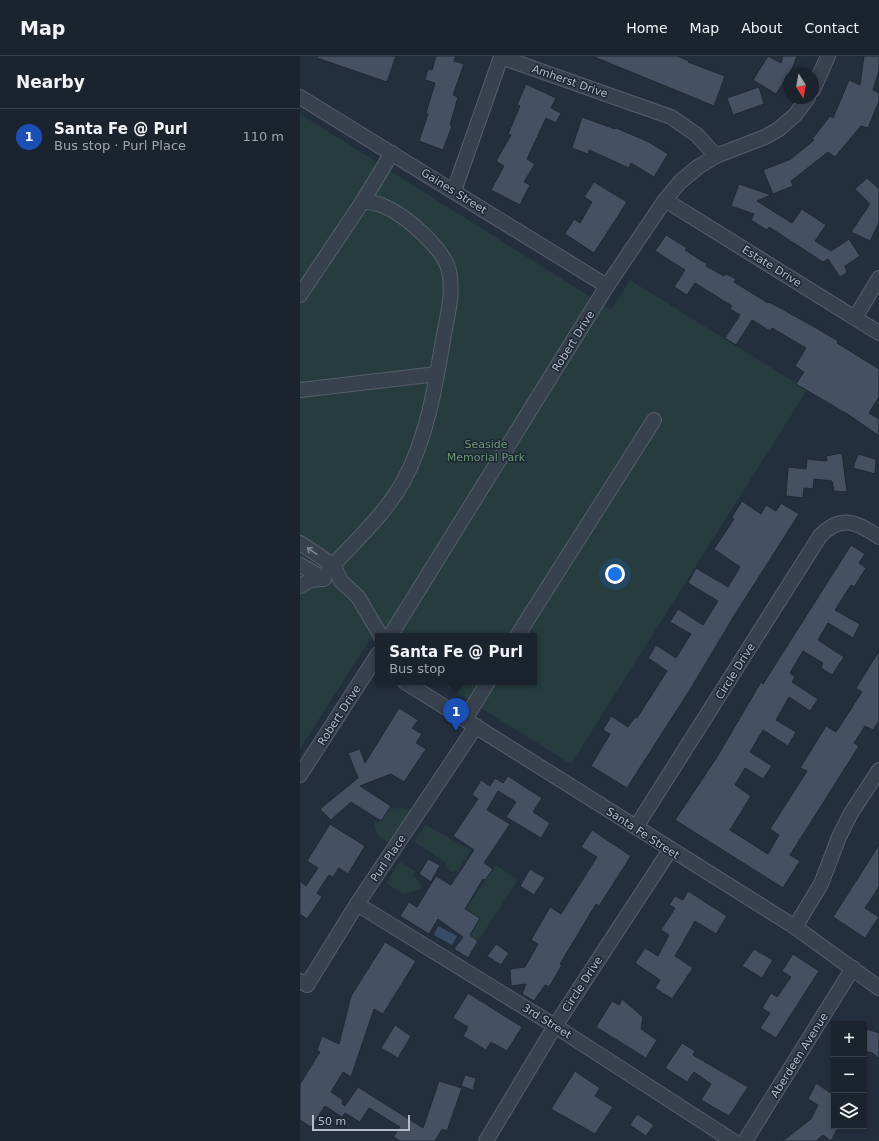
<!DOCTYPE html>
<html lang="en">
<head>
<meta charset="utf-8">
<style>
	:root { --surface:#1b232e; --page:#242b36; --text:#f1f3f6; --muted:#a0a4aa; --line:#39404a; --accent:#8c9099 }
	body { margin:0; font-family:"DejaVu Sans",sans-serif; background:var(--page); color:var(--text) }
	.controls { position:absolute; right:12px; bottom:12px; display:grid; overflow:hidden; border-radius:0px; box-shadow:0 2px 6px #0003 }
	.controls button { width:36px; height:36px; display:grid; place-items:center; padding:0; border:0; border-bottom:1px solid var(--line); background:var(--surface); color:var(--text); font:20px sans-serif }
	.compass { position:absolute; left:483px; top:12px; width:36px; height:36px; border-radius:50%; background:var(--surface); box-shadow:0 2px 6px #0003; rotate:169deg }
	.scale { position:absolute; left:12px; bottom:10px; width:98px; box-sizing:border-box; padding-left:4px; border:2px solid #b4bcc9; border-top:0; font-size:11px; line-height:14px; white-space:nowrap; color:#b4bcc9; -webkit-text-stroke:3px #1d2633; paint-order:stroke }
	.you { position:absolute; left:315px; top:518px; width:14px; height:14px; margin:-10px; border:3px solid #fff; border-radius:50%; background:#1a73e8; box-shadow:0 0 0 6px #1a73e833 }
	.badge { display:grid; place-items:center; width:26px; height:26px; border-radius:50%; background:var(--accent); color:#fff; font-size:13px; font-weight:700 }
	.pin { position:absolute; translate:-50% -33px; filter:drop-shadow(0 1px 2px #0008) }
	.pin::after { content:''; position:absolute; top:21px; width:14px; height:12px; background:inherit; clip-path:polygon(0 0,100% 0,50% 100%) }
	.popup { position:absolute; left:75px; top:577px; width:162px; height:52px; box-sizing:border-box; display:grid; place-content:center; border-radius:0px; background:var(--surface); filter:drop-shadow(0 1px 3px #0005); font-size:13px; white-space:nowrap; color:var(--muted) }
	.popup b { font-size:15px; color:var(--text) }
	.popup::after { content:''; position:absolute; left:50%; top:100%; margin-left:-8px; border:8px solid transparent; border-top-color:var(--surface) }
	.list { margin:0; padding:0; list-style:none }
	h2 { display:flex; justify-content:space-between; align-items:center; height:52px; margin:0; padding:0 16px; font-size:17px }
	h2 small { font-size:13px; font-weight:400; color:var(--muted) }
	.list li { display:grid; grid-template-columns:26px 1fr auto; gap:12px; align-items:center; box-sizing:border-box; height:56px; padding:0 16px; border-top:1px solid var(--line) }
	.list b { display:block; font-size:15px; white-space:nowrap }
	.list p { margin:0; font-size:13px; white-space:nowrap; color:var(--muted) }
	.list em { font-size:13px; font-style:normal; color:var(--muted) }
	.icon { flex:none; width:22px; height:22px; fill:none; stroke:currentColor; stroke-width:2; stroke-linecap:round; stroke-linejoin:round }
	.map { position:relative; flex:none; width:579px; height:1085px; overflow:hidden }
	header { display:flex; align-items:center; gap:24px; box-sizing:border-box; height:56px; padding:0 20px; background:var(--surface); border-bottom:1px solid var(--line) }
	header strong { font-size:19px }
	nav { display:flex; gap:22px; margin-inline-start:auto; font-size:14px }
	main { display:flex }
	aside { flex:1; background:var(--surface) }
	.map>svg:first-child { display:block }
</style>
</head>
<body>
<header>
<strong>Map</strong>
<nav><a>Home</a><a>Map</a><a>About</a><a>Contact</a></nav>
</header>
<main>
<aside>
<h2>Nearby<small></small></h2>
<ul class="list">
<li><span class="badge" style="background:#1a4fb4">1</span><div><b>Santa Fe @ Purl</b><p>Bus stop · Purl Place</p></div><em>110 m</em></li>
</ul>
</aside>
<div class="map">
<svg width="579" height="1085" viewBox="0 0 579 1085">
	<rect width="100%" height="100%" fill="#242f3e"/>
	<!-- green -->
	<g fill="#263c3f">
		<polygon points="0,58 311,254 330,224 507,334 271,708 139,626 234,626 234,580 78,580 78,588 70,583 0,693"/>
		<path d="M90,752l23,1 -22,35c-11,-6 -17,-9 -16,-23l4,2z"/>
		<polygon points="126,769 171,794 158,815 150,816 145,806 113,785"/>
		<polygon points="100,806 115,815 113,819 122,830 121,833 103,838 86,827"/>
		<polygon points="196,809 218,824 178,885 170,879 180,862 165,853"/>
	</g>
	<!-- water -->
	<polygon fill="#394c67" points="138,870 157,880 152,889 134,879"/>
	<!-- building -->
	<g fill="#455162" stroke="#1f2835">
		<polygon points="17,0 96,0 87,26 17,2"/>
		<polygon points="136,0 156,0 154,5 164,8 153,39 158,41 150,69 152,70 143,94 119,85 128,58 126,57 135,27 125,24 128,13 132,14"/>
		<polygon points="292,0 377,0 389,5 388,6 425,20 414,50"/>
		<polygon points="468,0 481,7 483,0 497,0 493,11 476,38 453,24"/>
		<polygon points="564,0 579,0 579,15 573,34 579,37 579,45 568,72 561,70 535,101 528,96 491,125 493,130 473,138 463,114 491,103 514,84 512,83 530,60 533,62 549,24 560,29"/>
		<polygon points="226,28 256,42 251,52 261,57 256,67 246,62 227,103 235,108 224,126 230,129 220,149 191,134 204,110 196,105 211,79 208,78 220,50 217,49"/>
		<polygon points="459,31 464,48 433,59 427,42"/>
		<polygon points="282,61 315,73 316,72 349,86 368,98 354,121 331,107 329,112 289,94 288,98 272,92"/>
		<polygon points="567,122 579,133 579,167 570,185 551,176 570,148 555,133"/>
		<polygon points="294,126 327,146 294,197 265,178 274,163 280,167 292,146 284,141"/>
		<polygon points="439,128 471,139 457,145 492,167 502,153 526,169 515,185 531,195 549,183 560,200 545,210 547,217 540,221 528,203 523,206 469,171 467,174 451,164 454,158 431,150"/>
		<polygon points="366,179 387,192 385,194 407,208 406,210 424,220 426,218 436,223 434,226 468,247 469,246 518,273 538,285 537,287 579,313 579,341 569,357 579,363 579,380 549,359 496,328 504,316 495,310 506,292 472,272 470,275 452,264 436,289 425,282 440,259 430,253 432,250 395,227 387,239 374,231 385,214 355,195"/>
		<polygon points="542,397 547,436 534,435 532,425 514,423 513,433 504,432 503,442 486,440 488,411 506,413 507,403 527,405 526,400"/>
		<polygon points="558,398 576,403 575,418 553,412"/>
		<polygon points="442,445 461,458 466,449 476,455 481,447 499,458 434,560 391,632 327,732 291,710 310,678 303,674 311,660 328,671 335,661 337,662 367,615 348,602 356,589 376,602 391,578 370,566 378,553 403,569 418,545 388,527 396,512 428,531 440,511 414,493 434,463 432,461"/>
		<polygon points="551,489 565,498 559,507 566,512 554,531 551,529 535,554 560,568 553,582 528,567 518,584 544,601 532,619 521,612 523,607 503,595 490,617 495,621 492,626 518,643 510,655 489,641 476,664 496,676 488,690 463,674 450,696 472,710 463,723 445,712 435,729 451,740 430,774 468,798 479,779 470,773 507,715 500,712 526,670 536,676 562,636 556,632 579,595 579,665 573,674 565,670 554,687 559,690 490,799 500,805 483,832 375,764 417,701 461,626 463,628"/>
		<polygon points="99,652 118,664 112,672 122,678 116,687 126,693 104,726 91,718 60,730 91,750 81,765 51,746 31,764 20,753 58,722 48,697 60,693 65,707"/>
		<polygon points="208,720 242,742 233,756 250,767 241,782 206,761 216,746 198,735 187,754 210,768 184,807 193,813 185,824 183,823 165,853 180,862 170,879 178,885 168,902 154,893 163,881 138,863 129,878 100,860 109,846 117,851 136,820 151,829 174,794 153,780 178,743 172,739 181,724 190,730 195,722 203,727"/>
		<polygon points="30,768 65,790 48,818 39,812 33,821 29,819 17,837 22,841 7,863 0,858 0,825 6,830 18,812 7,805"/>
		<polygon points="292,774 331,800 299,850 296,848 260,908 262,909 249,931 245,929 234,945 222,938 226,928 211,930 210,913 225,911 238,888 231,884 250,851 261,858 297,801 281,791"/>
		<polygon points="579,789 579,831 565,852 579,861 565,882 533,861"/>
		<polygon points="128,803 140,809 131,826 119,818"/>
		<polygon points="230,813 245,822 234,839 220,830"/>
		<polygon points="388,835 427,860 416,878 395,865 375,900 393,912 372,943 355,932 360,924 335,907 345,892 358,900 369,879 361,874 375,852 369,849 375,840 383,844"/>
		<polygon points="85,886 116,905 83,958 74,953 51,1021 43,1016 31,1036 43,1044 42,1048 45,1050 58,1031 123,1072 139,1025 162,1032 147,1075 142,1073 135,1085 100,1085 93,1081 100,1071 69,1052 60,1066 45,1057 42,1061 25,1050 11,1071 0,1064 0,1028 20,996 17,994 22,980 39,988 51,940"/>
		<polygon points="196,888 209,897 201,909 187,900"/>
		<polygon points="454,893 473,904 462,922 442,910"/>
		<polygon points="493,898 519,915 476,982 460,972 470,957 462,952 471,937 477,941 491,921 482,915"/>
		<polygon points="168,937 222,971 207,995 191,986 186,994 163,980 168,971 153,962"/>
		<polygon points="322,943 343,961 341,973 357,984 346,1002 296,971 312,945 319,949"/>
		<polygon points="95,969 111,980 98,1002 81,992"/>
		<polygon points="564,972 579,977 579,1002 572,997 564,995"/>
		<polygon points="382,987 395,995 393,999 448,1031 429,1060 401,1044 411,1028 394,1016 387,1026 365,1012"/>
		<polygon points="275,1015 300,1032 295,1040 313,1051 295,1078 251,1053"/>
		<polygon points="165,1019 176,1022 173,1034 161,1030"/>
		<polygon points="516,1027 534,1039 534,1070 539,1070 531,1085 523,1079 516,1085 483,1085 511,1063 518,1049 508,1043"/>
		<polygon points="337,1058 354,1069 346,1080 330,1069"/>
	</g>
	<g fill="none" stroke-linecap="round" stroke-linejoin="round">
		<defs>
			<g id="minor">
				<polyline points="513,34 528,0"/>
				<polyline points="0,41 307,230"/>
				<polyline points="154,135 201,1 371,61 397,79 416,100"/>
				<polyline points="365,144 579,277"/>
				<polyline points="0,239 63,145 92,97"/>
				<polyline points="555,262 579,222"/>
				<polyline points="0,334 137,318"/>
				<polyline points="0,487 33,509 41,525 58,541 81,580"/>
				<polyline points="0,509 24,523"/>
				<path d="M0,530l11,-6 10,-1c27,-32 61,-60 82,-97 24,-44 32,-94 40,-142 4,-23 11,-46 6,-69 -5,-23 -46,-58 -68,-66 -6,-2 -12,-3 -18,-4"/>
				<polyline points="90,580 307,230 365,144 380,126 398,111 416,100 465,81 479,73 495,59 508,42"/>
				<polyline points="217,580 354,364"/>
				<polyline points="105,626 495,871 579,932"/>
				<polyline points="165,663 188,626"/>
				<polyline points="0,719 78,598"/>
				<path d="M336,771l184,-291c21,-22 37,-14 59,1"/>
				<polyline points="57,848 255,970 433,1085"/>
				<polyline points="495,871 521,828 539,781 551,757 579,714"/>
				<polyline points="0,925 7,929 57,848 176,670"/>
				<polyline points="186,1085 255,970 370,794"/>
				<polyline points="445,1085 553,912"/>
			</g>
		</defs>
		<!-- minor casing -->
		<use href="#minor" stroke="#565f6c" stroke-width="16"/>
		<!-- minor -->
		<use href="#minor" stroke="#38414e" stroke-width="14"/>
	</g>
	<!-- one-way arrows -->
	<defs><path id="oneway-shaft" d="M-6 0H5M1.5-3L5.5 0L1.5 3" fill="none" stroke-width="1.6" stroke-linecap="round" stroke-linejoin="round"/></defs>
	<use stroke="#7c8592" href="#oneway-shaft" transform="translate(12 495) rotate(-146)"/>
	<g text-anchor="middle" stroke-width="3" stroke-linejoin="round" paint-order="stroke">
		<!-- street labels -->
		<g font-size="11" fill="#b4bcc9" stroke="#1d2633">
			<text transform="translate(270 25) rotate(19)" y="4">Amherst Drive</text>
			<text transform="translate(154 135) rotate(32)" y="4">Gaines Street</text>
			<text transform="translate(472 210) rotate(32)" y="4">Estate Drive</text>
			<text transform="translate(273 285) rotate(-58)" y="4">Robert Drive</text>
			<text transform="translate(435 615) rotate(-58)" y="4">Circle Drive</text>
			<text transform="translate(39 659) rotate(-57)" y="4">Robert Drive</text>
			<text transform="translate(343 777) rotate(33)" y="4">Santa Fe Street</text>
			<text transform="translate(88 802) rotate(-56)" y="4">Purl Place</text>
			<text transform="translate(282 928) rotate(-57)" y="4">Circle Drive</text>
			<text transform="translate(247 965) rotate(32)" y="4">3rd Street</text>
			<text transform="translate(499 999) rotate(-58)" y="4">Aberdeen Avenue</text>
		</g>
		<!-- park labels -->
		<g font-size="11" fill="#6b9a76" stroke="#1d2633">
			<text x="186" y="392">Seaside<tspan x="186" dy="13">Memorial Park</tspan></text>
		</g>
	</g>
</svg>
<div class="controls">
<button>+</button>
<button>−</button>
<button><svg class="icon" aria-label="layers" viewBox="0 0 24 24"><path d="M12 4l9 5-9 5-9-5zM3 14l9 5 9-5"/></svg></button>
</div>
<svg class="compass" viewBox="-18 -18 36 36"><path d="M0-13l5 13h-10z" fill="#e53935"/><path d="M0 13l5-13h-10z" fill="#a0a4aa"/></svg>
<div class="scale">50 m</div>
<div class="you"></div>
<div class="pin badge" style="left:156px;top:675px;background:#1a4fb4">1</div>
<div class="popup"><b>Santa Fe @ Purl</b>Bus stop</div>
</div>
</main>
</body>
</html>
